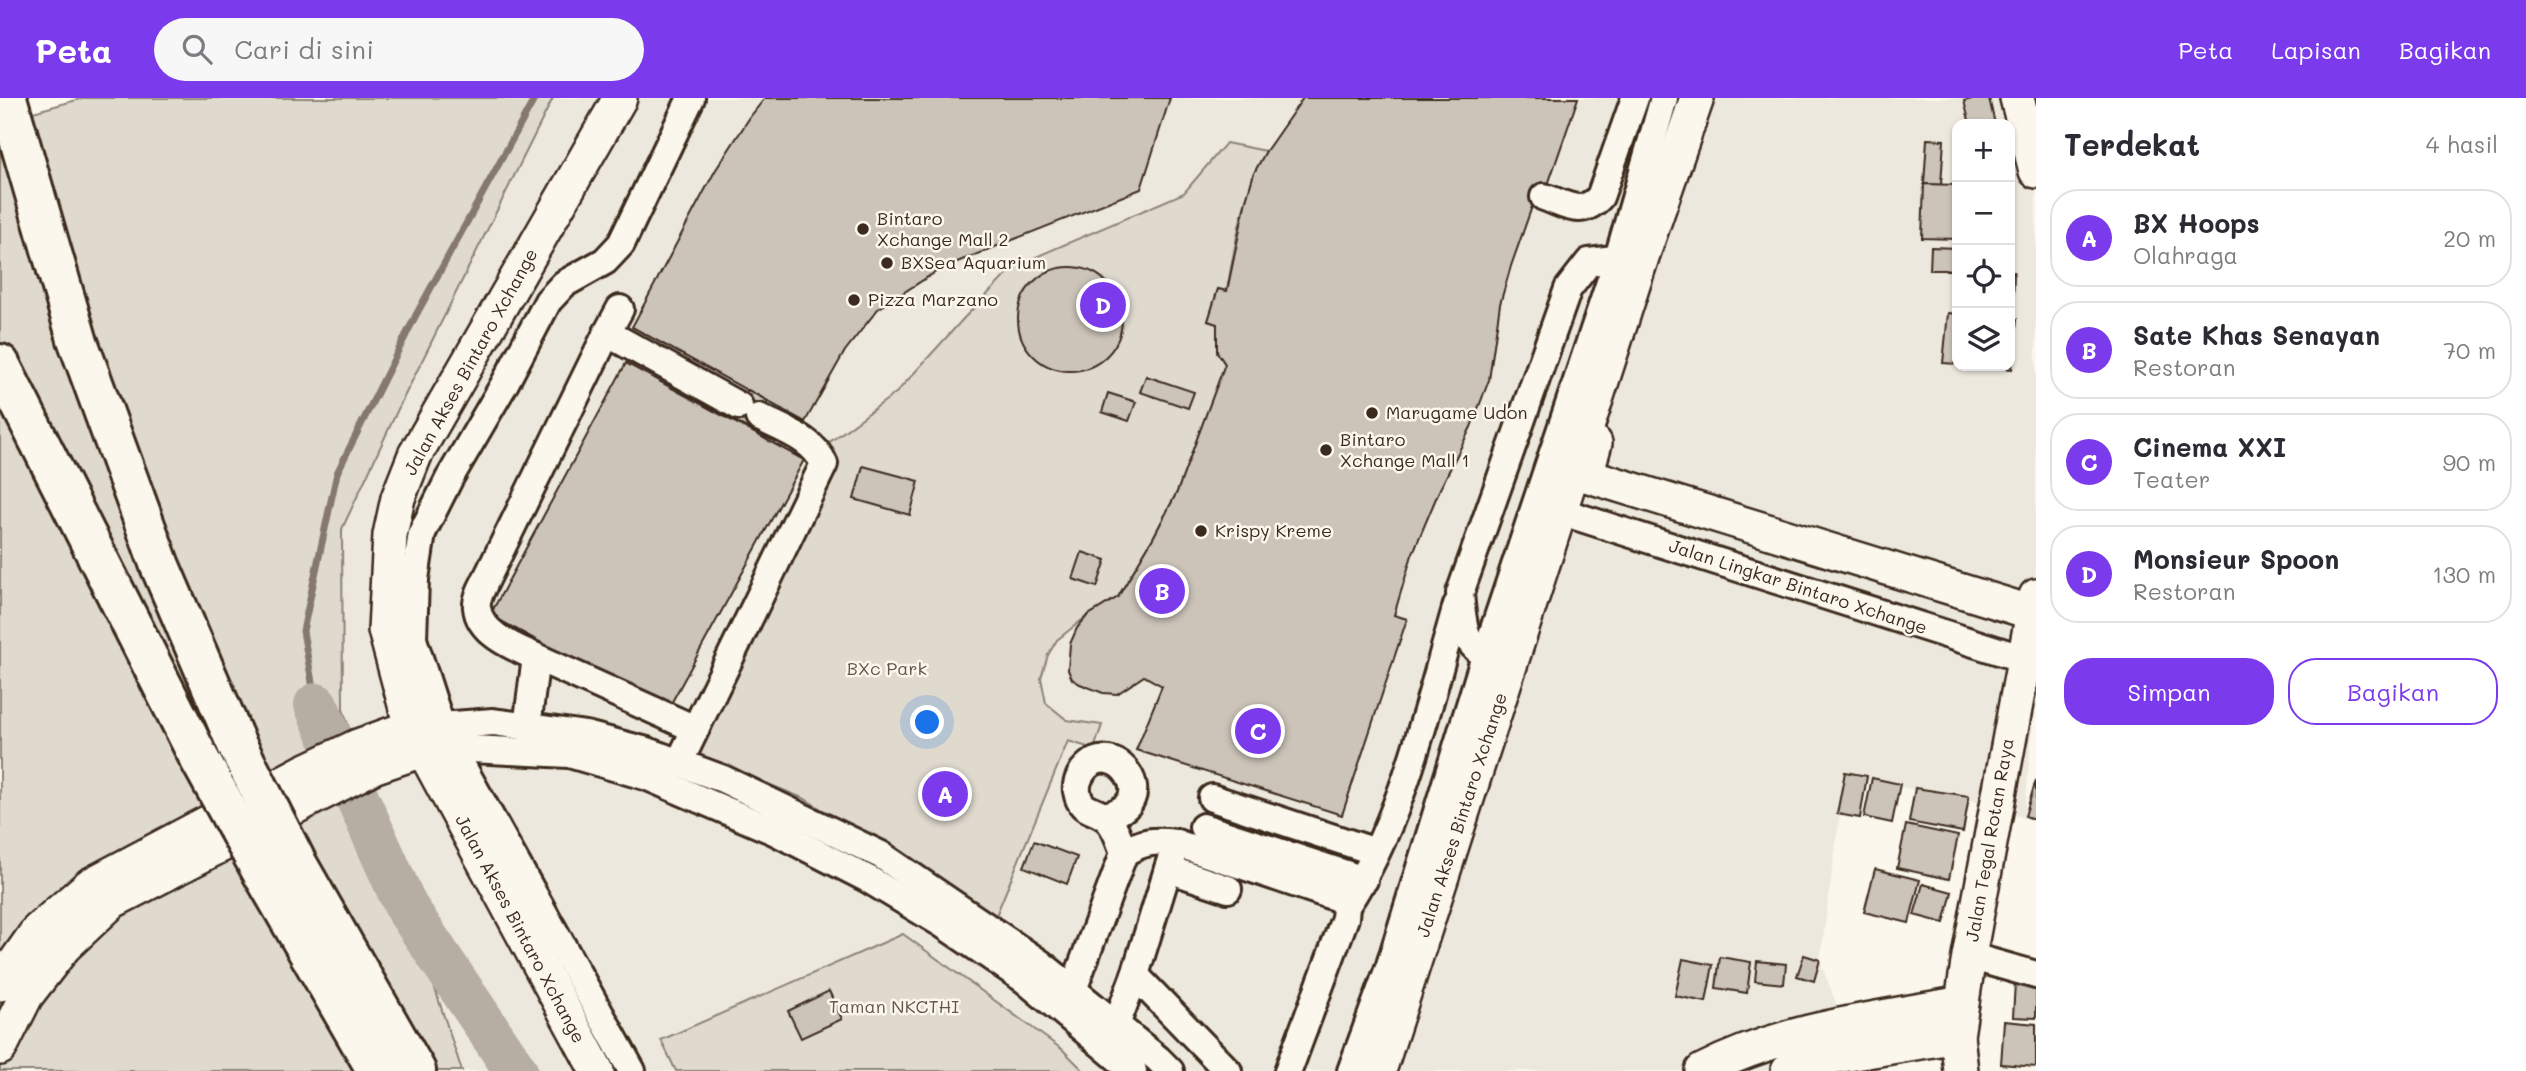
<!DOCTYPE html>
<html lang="id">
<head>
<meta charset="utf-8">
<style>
	:root { --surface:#fff; --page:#f7f7f7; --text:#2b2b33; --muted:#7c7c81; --line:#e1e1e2; --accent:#7c3aed }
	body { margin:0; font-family:Mali,sans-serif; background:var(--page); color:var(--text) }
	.controls { position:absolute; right:21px; top:21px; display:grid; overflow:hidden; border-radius:14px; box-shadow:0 2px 5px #0004 }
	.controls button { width:63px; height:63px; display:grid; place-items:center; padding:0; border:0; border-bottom:2px solid var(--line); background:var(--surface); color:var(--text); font:35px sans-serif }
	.you { position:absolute; left:928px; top:625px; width:24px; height:24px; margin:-18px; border:5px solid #fff; border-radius:50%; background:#1a73e8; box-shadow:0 0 0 10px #1a73e833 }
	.badge { display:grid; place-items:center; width:46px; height:46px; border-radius:50%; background:var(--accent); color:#fff; font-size:23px; font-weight:700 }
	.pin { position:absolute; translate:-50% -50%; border:4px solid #fff; box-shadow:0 2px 7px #0006 }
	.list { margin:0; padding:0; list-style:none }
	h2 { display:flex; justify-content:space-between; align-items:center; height:91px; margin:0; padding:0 28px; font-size:30px }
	h2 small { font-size:23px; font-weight:400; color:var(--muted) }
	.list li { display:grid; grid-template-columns:46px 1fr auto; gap:21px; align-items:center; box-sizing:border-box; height:98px; margin:0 14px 14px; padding:0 14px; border:2px solid var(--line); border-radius:28px }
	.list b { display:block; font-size:26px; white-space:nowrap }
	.list p { margin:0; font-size:23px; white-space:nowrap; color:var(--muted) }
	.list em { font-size:23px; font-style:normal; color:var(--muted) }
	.actions { display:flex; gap:14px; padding:21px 28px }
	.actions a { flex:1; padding:16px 0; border:2px solid var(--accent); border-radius:28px; text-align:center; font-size:24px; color:var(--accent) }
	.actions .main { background:var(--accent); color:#fff }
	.icon { flex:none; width:38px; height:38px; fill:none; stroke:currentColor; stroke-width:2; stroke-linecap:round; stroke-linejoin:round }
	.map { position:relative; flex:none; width:2036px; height:973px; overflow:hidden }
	header { display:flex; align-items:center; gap:42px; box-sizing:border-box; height:98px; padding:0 35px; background:var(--accent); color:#fff }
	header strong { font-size:33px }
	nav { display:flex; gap:38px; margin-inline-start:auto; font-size:24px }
	.search { width:490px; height:63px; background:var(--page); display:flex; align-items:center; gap:18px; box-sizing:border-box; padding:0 24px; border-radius:38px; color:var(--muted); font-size:26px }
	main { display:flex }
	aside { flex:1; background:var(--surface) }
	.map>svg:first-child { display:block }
</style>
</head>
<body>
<header>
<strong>Peta</strong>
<div class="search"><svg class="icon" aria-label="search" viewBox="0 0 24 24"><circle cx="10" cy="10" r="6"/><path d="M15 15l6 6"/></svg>Cari di sini</div>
<nav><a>Peta</a><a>Lapisan</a><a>Bagikan</a></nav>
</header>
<main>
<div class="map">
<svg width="2036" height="973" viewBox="0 0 2036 973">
	<rect width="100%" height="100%" fill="#fbf7ec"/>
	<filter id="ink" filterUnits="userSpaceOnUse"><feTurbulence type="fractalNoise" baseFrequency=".0143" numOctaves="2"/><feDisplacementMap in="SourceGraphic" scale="14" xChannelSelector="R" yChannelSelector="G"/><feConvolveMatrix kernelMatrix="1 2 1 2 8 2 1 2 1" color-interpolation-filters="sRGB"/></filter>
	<g filter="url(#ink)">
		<!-- built -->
		<path fill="#ede8dd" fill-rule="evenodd" d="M553,0h1483v592l-12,128 -49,-17 -130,-24 -25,184 42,110h-1400l-119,-362 -1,-180 57,-122zM1957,26h53v242h-53z"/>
		<!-- green -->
		<g fill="#dfd9ce" stroke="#8d8276" stroke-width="2">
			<polygon points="84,0 553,0 399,309 342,431 343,611 462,973 0,973 0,23"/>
			<path d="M1226,45l40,8c-23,42 -31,92 -39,140l-9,-2 -10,32 9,3v27l8,13 -48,128 -24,46 -35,59 -31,19 -30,24 -9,15 -7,23 5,25 21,17 35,5 -8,24 -26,-8 -73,177 -190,-119 -112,-46 126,-303 78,-58 67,-74 51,-52 169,-73z"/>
			<polygon points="903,836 1063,952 1084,973 676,973 661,942"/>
		</g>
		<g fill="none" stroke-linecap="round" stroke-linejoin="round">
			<!-- stream -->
			<polyline stroke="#85796d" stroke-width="7" points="316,607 303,533 337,375 416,217 535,0"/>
			<!-- river -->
			<polyline stroke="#b6aea2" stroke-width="44" points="316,607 406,809 516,973"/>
		</g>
		<!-- building -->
		<g fill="#ccc4b9" stroke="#3b2a1e" stroke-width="2">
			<polygon points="765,0 1170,0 1141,91 942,170 878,211 845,253 805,324 632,229 715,73 750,19"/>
			<polygon points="1303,0 1578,0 1541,107 1534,103 1511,168 1500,206 1489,282 1471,329 1439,393 1412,457 1394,517 1407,521 1342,717 1136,652 1162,588 1144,578 1117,596 1103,595 1080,586 1072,581 1068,572 1070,546 1077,530 1087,518 1118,499 1153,440 1177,394 1225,266 1217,254 1217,226 1208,223 1218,191 1227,193 1246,102 1254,75 1266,53"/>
			<polygon points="1976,0 1989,0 1995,26 1970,26 1964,3"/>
			<polygon points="1927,41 1944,42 1941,87 1924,86"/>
			<polygon points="1924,86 1957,87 1957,141 1922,140"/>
			<polygon points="1931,149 1957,150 1957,172 1930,172"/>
			<circle cx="1070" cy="221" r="52"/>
			<polygon points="2010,174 2014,174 2013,207 2010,207"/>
			<polygon points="1948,215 1957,216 1957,266 1943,265"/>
			<polygon points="2010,221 2017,221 2012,271 1972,268 2010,268"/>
			<polygon points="626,265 804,362 667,613 490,517"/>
			<polygon points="1146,278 1194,294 1188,310 1140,294"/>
			<polygon points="748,292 768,303 752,333 732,322"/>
			<polygon points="1108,295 1136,304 1129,323 1102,314"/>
			<polygon points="863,368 919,383 910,417 854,401"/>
			<polygon points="1082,454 1106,462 1097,489 1073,481"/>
			<polygon points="1845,674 1867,678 1860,720 1837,716"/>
			<polygon points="1872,680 1900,686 1892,725 1864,719"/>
			<polygon points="2036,682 2036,722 2025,718"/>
			<polygon points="1915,690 1969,698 1963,734 1909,724"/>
			<polygon points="1906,727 1958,738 1949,781 1897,770"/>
			<polygon points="1034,743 1077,759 1067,786 1024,769"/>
			<polygon points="1875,771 1920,782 1909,825 1864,814"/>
			<polygon points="1923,786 1952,794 1944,825 1914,817"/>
			<polygon points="1804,857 1820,862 1814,883 1797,878"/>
			<polygon points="1720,859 1751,864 1747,895 1716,890"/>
			<polygon points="1683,861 1713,867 1706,904 1675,898"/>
			<polygon points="1757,863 1786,866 1784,886 1755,883"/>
			<polygon points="2015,884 2036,885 2036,920 2013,919"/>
			<polygon points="829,893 842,921 801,940 788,913"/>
			<polygon points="2004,923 2036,926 2036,969 2001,966"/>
		</g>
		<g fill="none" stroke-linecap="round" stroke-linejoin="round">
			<defs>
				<g id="minor">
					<path d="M1544,99c23,8 37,20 56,0l35,-99"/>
					<polyline points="607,235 620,211"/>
					<polyline points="1572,417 2024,561"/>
					<polyline points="536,559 695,631"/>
					<path d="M1499,563c-36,-11 -36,-34 -39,-68l108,-304 21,-27 42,-5"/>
					<polyline points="441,628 493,624 586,637 647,653 723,681 881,757 1040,865 1158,961 1170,973"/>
					<path d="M527,629l9,-70c-20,-9 -57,-23 -59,-50 -1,-5 2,-12 4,-17l126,-257 132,73"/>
					<polyline points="452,650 569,656 648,679 774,733 868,781 941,825 1025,882 1133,973"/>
					<path d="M679,665l145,-299c-10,-25 -42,-35 -65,-47"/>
					<polyline points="1212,700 1376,754"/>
					<path d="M1104,718c63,-12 9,-84 -21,-45 -4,6 -7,13 -6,20 3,20 14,17 26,25 11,6 17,25 21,37"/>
					<polyline points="1203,729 1364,782"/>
					<polyline points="1168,771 1228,791"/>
					<path d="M1346,808c56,-82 83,-205 111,-301"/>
					<polyline points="1969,858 2036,877"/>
					<polyline points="1135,877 1228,973"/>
					<path d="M1073,892l51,-137c18,-12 31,-13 52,-10l162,55 8,8 -1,12 -57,153"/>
					<polyline points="1116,927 1135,877 1176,745"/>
					<polyline points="632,973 452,650 441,628 413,541 415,481 422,435 449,381 505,285 548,203 564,186 605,163 621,146 691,0"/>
					<polyline points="1351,973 1390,867 1485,558 1618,160 1664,0"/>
				</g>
				<g id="major">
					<polyline points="2017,0 2036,73"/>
					<polyline points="1595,345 1586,377 2033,515"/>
					<polyline points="0,886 38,832 90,787 301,675 358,648 411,629"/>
					<polyline points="0,950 26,898 64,849 113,803 373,669 423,652"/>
					<polyline points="597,973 411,629 385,532 390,437 398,400 415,357 620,0"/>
					<polyline points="1379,973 1642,159 1697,0"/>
					<path d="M1702,973c81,-42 172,-52 260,-68"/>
					<polyline points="1788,973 1831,959 1957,938"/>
					<polyline points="1961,973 1957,938 1969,858 2036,498"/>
				</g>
				<g id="highway">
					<polyline points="7,0 77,241 160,468 236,645"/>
					<polyline points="0,266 199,660"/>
					<polyline points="298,767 416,973"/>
					<polyline points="263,776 377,973"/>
				</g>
			</defs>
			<!-- minor casing -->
			<use href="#minor" stroke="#3b2a1e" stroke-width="32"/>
			<!-- major casing -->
			<use href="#major" stroke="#3b2a1e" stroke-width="38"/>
			<!-- highway casing -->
			<use href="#highway" stroke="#3b2a1e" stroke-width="44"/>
			<!-- minor -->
			<use href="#minor" stroke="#fbf7ec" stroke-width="26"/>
			<!-- major -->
			<use href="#major" stroke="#fbf7ec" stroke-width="33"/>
			<!-- highway -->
			<use href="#highway" stroke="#fbf7ec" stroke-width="38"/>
			<defs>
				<g id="highway-bridge">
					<polyline points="236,645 298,767"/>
					<polyline points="199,660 263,776"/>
				</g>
			</defs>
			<!-- highway-bridge casing -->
			<use href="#highway-bridge" stroke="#3b2a1e" stroke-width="44" stroke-linecap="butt"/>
			<!-- highway-bridge -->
			<use href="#highway-bridge" stroke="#fbf7ec" stroke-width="38"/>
		</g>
	</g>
	<!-- markers -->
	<g fill="#3b2a1e" stroke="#fbf7ec" stroke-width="2.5">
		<circle cx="863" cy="131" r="7"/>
		<circle cx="887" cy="165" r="7"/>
		<circle cx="854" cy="202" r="7"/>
		<circle cx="1372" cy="315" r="7"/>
		<circle cx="1326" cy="352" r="7"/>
		<circle cx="1201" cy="433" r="7"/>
	</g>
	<g text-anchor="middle" stroke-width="5" stroke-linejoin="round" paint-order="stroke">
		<!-- poi labels -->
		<g font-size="18" fill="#3b2a1e" stroke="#fbf7ec" text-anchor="start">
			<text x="877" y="127">Bintaro<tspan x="877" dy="21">Xchange Mall 2</tspan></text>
			<text x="901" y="171">BXSea Aquarium</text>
			<text x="868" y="208">Pizza Marzano</text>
			<text x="1386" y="321">Marugame Udon</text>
			<text x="1340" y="348">Bintaro<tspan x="1340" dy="21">Xchange Mall 1</tspan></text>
			<text x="1215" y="439">Krispy Kreme</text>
		</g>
		<!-- street labels -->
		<g font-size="18" fill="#3b2a1e" stroke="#fbf7ec">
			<text transform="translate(471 264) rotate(-61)" y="6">Jalan Akses Bintaro Xchange</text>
			<text transform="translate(1798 489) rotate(18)" y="6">Jalan Lingkar Bintaro Xchange</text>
			<text transform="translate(1462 717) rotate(-72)" y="6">Jalan Akses Bintaro Xchange</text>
			<text transform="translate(1990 742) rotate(-80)" y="6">Jalan Tegal Rotan Raya</text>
			<text transform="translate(520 831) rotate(62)" y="6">Jalan Akses Bintaro Xchange</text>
		</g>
		<!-- park labels -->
		<g font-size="18" fill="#64564a" stroke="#fbf7ec">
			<text x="887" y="577">BXc Park</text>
			<text x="894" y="915">Taman NKCTHI</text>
		</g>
	</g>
</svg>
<div class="controls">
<button>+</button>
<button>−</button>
<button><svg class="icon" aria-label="locate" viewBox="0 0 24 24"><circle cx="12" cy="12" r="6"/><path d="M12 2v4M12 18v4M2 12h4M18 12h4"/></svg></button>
<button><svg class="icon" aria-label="layers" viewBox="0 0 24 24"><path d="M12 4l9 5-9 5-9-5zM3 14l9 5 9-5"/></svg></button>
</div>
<div class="you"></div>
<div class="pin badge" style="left:945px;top:696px">A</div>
<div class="pin badge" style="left:1162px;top:493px">B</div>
<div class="pin badge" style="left:1258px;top:633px">C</div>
<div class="pin badge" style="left:1103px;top:207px">D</div>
</div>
<aside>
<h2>Terdekat<small>4 hasil</small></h2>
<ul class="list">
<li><span class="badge">A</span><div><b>BX Hoops</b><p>Olahraga</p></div><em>20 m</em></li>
<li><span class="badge">B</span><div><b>Sate Khas Senayan</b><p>Restoran</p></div><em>70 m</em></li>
<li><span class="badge">C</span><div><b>Cinema XXI</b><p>Teater</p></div><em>90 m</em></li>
<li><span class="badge">D</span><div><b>Monsieur Spoon</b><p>Restoran</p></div><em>130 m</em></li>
</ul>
<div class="actions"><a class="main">Simpan</a><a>Bagikan</a></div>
</aside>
</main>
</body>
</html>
